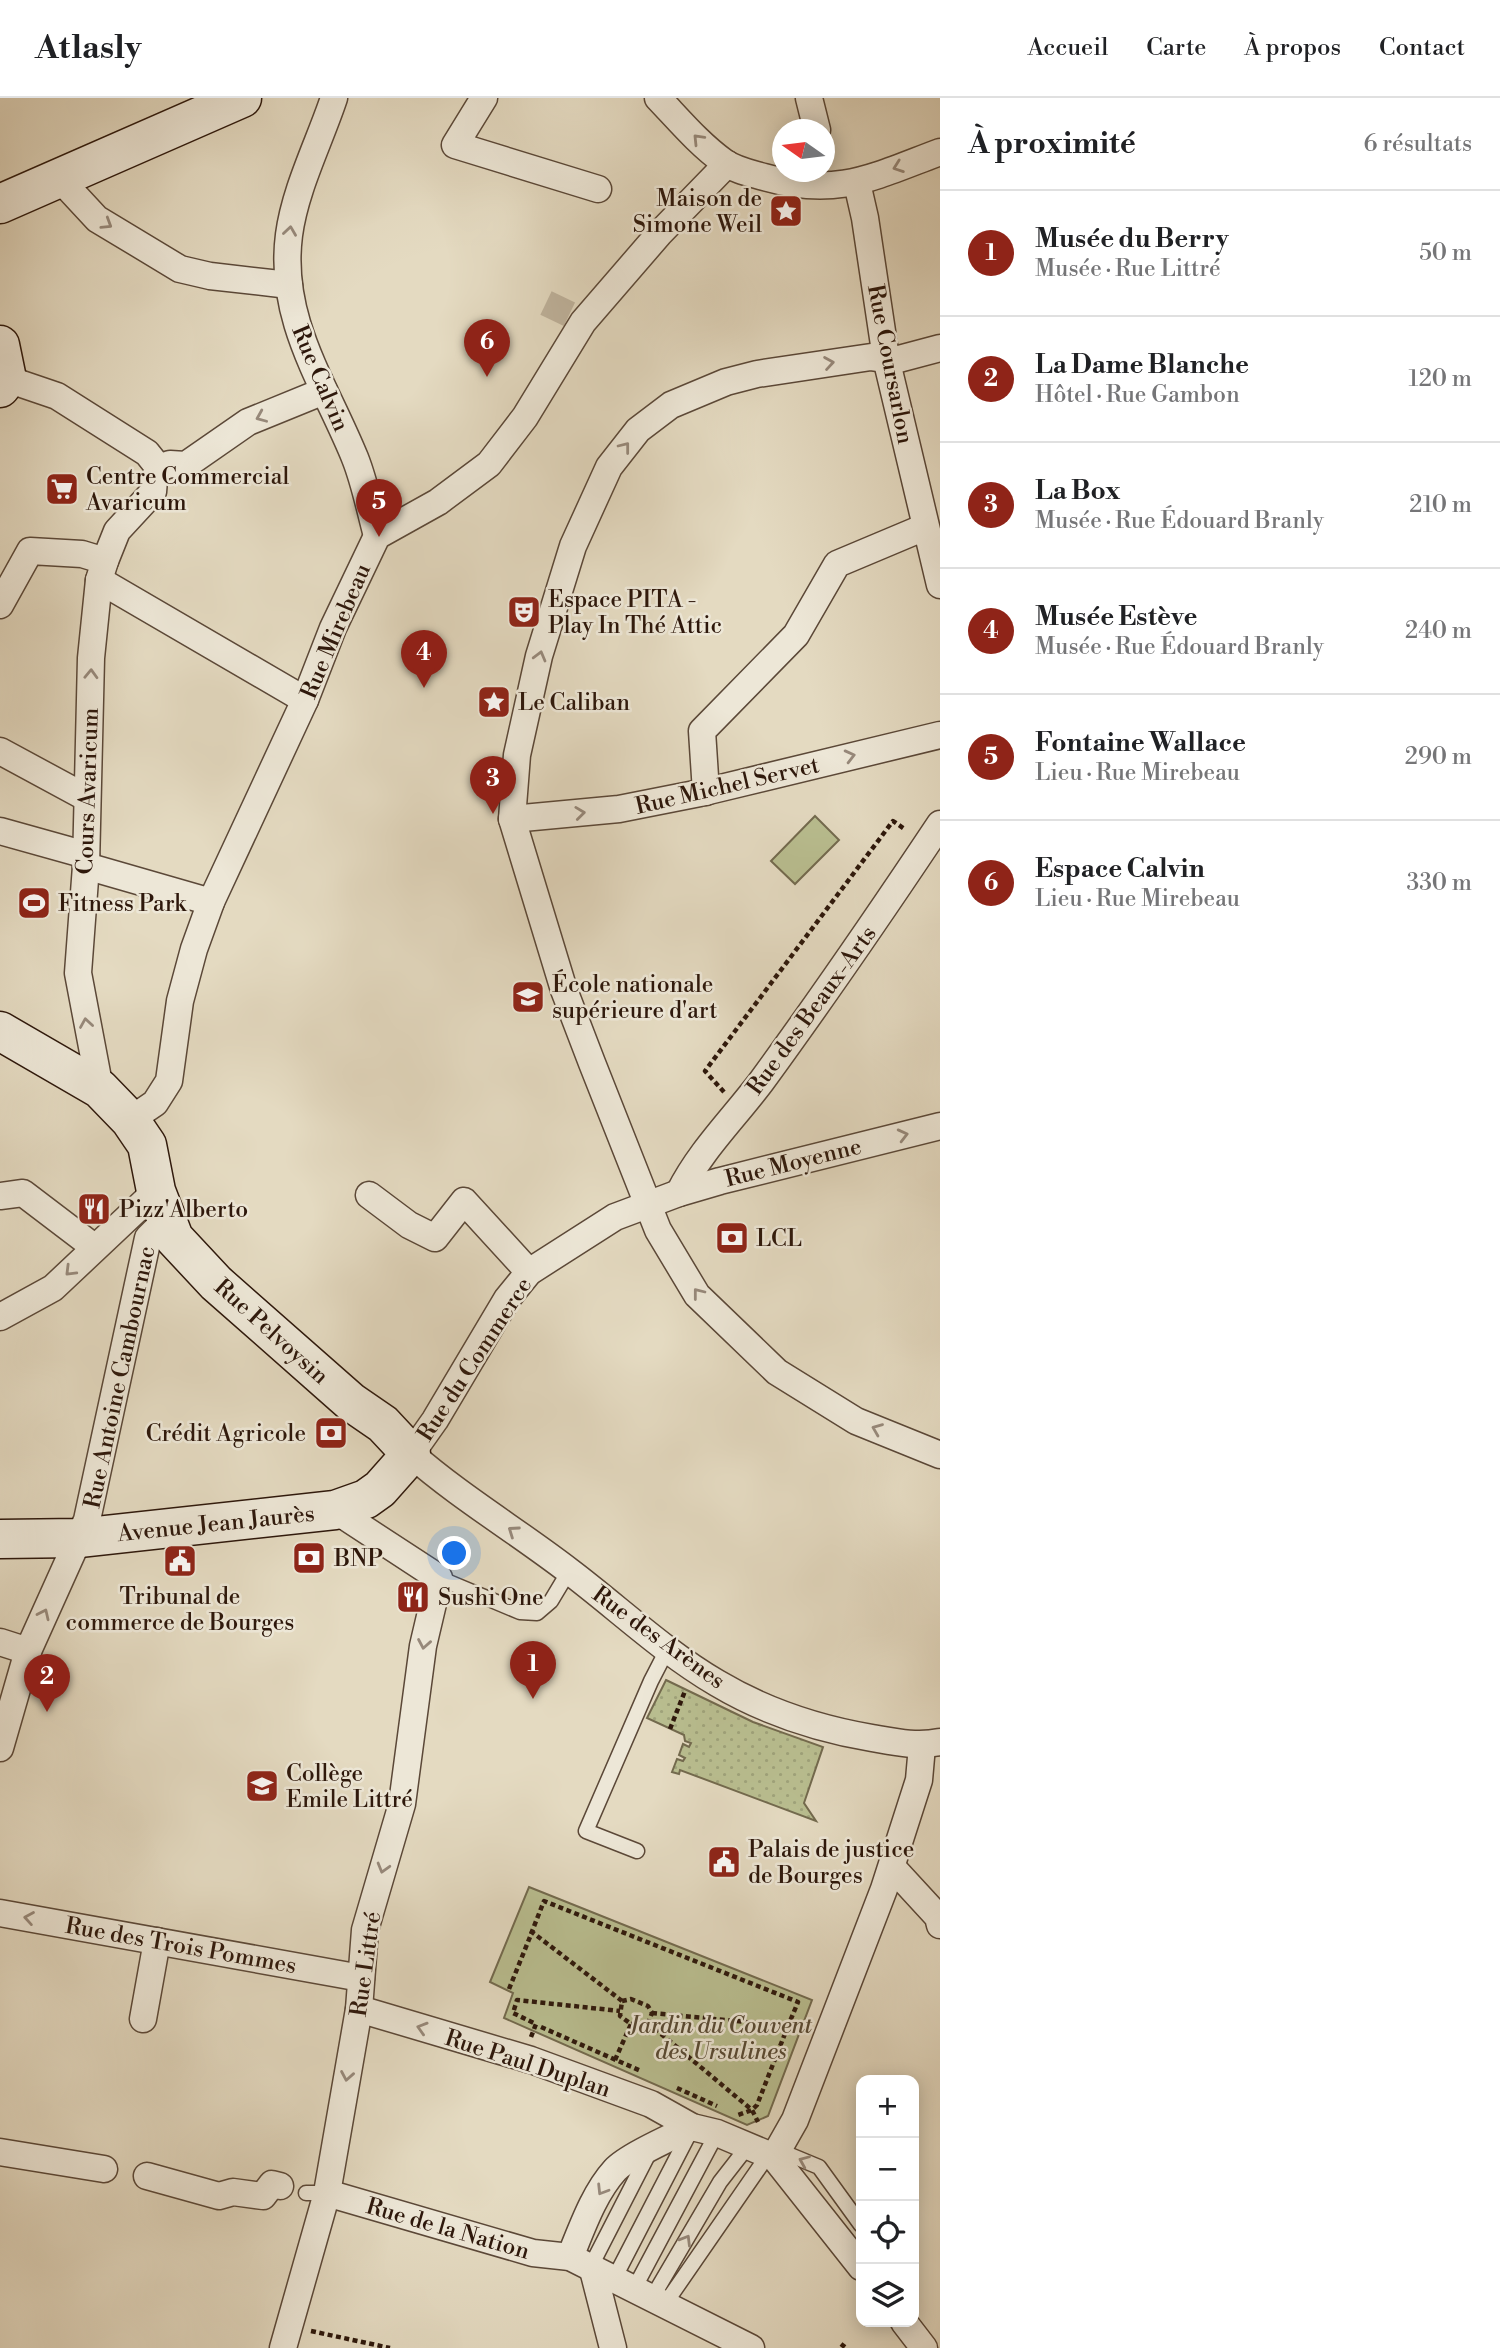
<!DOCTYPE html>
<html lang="fr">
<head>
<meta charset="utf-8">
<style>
	:root { --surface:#fff; --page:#f6f6f6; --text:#202124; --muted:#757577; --line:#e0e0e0; --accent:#8f2418 }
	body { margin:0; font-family:"Libre Bodoni",serif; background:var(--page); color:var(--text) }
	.controls { position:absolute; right:21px; bottom:21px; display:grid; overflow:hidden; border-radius:14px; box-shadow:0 4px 18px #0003 }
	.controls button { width:63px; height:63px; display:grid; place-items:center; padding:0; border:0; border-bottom:2px solid var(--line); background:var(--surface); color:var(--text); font:35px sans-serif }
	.compass { position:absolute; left:772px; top:21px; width:63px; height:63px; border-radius:50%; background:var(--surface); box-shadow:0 4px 18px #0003; rotate:284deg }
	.you { position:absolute; left:455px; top:1456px; width:24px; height:24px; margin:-18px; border:5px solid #fff; border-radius:50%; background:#1a73e8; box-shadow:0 0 0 10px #1a73e833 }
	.badge { display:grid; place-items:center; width:46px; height:46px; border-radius:50%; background:var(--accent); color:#fff; font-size:23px; font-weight:700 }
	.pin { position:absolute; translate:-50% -58px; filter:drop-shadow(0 2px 4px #0008) }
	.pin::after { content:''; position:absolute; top:37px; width:24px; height:21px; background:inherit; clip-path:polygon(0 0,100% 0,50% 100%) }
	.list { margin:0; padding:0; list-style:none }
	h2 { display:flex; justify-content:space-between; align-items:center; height:91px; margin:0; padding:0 28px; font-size:30px }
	h2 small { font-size:23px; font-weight:400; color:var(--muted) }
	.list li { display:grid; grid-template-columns:46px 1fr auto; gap:21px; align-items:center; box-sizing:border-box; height:126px; padding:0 28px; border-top:2px solid var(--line) }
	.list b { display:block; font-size:26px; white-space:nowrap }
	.list p { margin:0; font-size:23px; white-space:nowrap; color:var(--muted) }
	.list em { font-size:23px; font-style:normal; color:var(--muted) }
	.icon { flex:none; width:38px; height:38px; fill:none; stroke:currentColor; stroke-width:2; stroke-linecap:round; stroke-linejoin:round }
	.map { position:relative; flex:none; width:940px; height:2250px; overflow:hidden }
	header { display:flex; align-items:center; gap:42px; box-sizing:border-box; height:98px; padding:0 35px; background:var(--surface); border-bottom:2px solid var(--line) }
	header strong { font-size:33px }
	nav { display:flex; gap:38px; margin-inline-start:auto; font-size:24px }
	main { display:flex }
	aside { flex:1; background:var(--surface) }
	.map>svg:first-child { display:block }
</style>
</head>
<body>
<header>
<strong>Atlasly</strong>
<nav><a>Accueil</a><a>Carte</a><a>À propos</a><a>Contact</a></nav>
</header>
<main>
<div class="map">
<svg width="940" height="2250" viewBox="0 0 940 2250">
	<defs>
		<pattern id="garden-dots" width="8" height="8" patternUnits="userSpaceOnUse" patternTransform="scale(1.75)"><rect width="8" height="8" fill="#b9be90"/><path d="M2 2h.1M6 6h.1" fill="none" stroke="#9fa37b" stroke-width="1.8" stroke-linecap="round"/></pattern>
	</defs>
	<rect width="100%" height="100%" fill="#e4dac1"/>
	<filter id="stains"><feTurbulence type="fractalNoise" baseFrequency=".00286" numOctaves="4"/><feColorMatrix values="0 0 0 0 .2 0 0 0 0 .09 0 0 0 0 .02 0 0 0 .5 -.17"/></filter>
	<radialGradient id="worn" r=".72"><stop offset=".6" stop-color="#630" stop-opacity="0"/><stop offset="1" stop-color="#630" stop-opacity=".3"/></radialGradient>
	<!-- park -->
	<g fill="#b9be90" stroke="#736a4e" stroke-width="2">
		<polygon points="815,718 839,742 795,786 771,763"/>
		<polygon points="529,1789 812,1902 768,2018 747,2027 504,1920 513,1895 490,1884"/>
	</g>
	<!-- garden -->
	<polygon fill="url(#garden-dots)" stroke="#736a4e" stroke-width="2" points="666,1582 753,1624 823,1649 804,1705 816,1723 680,1672 679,1676 672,1674 677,1661 683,1663 685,1660 679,1657 683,1646 689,1649 691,1645 685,1643 684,1637 647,1620"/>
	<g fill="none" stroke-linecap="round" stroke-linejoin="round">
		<!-- street-tunnel -->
		<polyline stroke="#bfb39d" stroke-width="26" stroke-dasharray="26 13" stroke-linecap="butt" points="546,205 573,218"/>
		<defs>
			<g id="lane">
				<polyline points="439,1480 520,1514 537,1515 551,1503 569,1473"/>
				<polyline points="637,1753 586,1733 651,1583 668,1550"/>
				<polyline points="778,2052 819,2069 861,2127"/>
				<polyline points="306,2095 327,2095"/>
				<polyline points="590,2170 650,2053"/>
				<polyline points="614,2181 690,2034"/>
				<polyline points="634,2191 717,2035"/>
				<polyline points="652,2200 720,2084 748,2048"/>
				<polyline points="665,2206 768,2057"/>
			</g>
			<g id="street">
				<path d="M334,0c-15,45 -39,91 -45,137 -11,85 36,149 66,223 10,25 15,52 22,78"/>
				<polyline points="484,0 455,47 598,91"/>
				<path d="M658,0c21,22 41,46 66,64 11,8 26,11 40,15 73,21 109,0 176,-25"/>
				<polyline points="809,0 817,32"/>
				<polyline points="58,79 97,121 180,171 210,178 289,187"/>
				<polyline points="857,85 865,120 886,260 940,487"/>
				<polyline points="940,250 895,262 871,259 757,276 726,284 671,307 638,332 609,369 573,448 539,558 517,657 512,721 564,892 592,965 658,1132 697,1197 777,1274 856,1323 940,1357"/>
				<polyline points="7,281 57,298 147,355 159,370"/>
				<polyline points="99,482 305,602"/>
				<polyline points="0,507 30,453 82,456 105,463"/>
				<polyline points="0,653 87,700"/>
				<polyline points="706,694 702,633 796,537 837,466 925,429"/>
				<polyline points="512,721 619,711 700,695 940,637"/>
				<polyline points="0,733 86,757"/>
				<polyline points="86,768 211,804"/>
				<polyline points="100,991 78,875 86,768 91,560 99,482 105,463 117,433 153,394 154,382 159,370 170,366 186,367 248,324 324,293"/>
				<polyline points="130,1022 155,1005 169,983 180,903 194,851 211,804 305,602 333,530 377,438 438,404 489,366 525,319 583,224 659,136 727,66"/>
				<path d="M940,1028l-220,55 -41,12 -64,24 -86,55 -22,27 -72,121 -24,34c49,43 106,77 158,117 49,37 95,81 148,112 47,28 102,46 155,55 23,4 45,9 68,4"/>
				<path d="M679,1095c21,-42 54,-74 82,-111 62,-85 121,-171 179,-258"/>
				<polyline points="369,1097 409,1127 435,1140 464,1103 529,1174"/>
				<polyline points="0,1098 23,1095 94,1149"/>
				<polyline points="0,1219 53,1190 156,1093"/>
				<polyline points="0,1544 28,1553"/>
				<polyline points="0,1650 28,1553 87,1422 148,1140 166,1122"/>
				<polyline points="892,1769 938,1819 940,1827"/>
				<polyline points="0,1815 361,1880"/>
				<polyline points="359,1911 531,1962 651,2006 692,2029 717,2035 774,2059 861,2169"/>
				<polyline points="143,1921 157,1843"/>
				<polyline points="0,2054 104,2071"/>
				<polyline points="774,2059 795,2022 884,1791 919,1682 922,1648"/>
				<polyline points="147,2078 219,2098 233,2094 263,2098 272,2086 280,2088"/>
				<polyline points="327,2095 533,2155 570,2159 751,2250"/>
				<path d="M570,2159c12,-29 24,-64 45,-87 13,-14 59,-34 77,-43"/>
				<polyline points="593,2172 613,2250"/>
				<polyline points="904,2224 924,2250"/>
				<polyline points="283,2250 327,2095 359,1911 365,1832 402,1706 423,1548 439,1480 335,1412"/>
			</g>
			<g id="secondary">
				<polyline points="0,106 242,0"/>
				<polyline points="0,247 7,281 0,290"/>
				<polyline points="0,933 100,991 130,1022 147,1047 156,1093 174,1140 216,1185 351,1304 383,1326 411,1356 380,1391 366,1401 335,1412 79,1440 0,1441"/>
			</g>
		</defs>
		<!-- lane casing -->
		<use href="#lane" stroke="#5b4838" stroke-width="17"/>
		<!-- street casing -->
		<use href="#street" stroke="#5b4838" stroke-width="29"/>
		<!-- secondary casing -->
		<use href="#secondary" stroke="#2d170b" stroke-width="41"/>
		<!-- path -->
		<g stroke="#2d170b" stroke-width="4.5" stroke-dasharray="5 3.5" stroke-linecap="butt">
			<polyline points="724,994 705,973 893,723 906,732"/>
			<polyline points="670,1631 685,1593"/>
			<polyline points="531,1836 544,1803 798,1904 788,1928"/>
			<polyline points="509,1891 532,1834 622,1903"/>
			<polyline points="652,1915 788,1928 757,2007 752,2012 738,2017"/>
			<polyline points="648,1925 752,2012 758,2024"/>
			<polyline points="541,1929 641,1973"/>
			<polyline points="531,1939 536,1926 513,1915 517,1902 620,1913"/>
			<polyline points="615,1962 631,1926 620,1918 622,1903 631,1901 648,1908 652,1915 648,1925 631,1926"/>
			<polyline points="677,1990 717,2008"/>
			<polyline points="311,2233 390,2250"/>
			<polyline points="841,2246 846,2250"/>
		</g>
		<!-- lane -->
		<use href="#lane" stroke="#ede7d7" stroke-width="14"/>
		<!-- street -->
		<use href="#street" stroke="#ede7d7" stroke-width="26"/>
		<!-- secondary -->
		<use href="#secondary" stroke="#ede7d7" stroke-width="38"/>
	</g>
	<!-- one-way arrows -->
	<defs><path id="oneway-chevron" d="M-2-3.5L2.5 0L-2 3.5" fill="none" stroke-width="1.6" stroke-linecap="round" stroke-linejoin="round" transform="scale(1.75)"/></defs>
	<g stroke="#97897b">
		<use href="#oneway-chevron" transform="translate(698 41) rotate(-134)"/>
		<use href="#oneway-chevron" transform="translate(898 69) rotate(160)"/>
		<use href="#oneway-chevron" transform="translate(107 126) rotate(32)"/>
		<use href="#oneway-chevron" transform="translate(290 133) rotate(-82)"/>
		<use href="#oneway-chevron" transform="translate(829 265) rotate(-9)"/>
		<use href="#oneway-chevron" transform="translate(261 319) rotate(157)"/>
		<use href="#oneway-chevron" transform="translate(625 349) rotate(-52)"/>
		<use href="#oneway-chevron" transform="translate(540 558) rotate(-75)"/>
		<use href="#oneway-chevron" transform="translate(91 576) rotate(-88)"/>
		<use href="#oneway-chevron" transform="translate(850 658) rotate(-14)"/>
		<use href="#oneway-chevron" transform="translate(580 715) rotate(-7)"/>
		<use href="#oneway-chevron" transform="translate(86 925) rotate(-99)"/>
		<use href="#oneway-chevron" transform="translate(903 1037) rotate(-14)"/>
		<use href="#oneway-chevron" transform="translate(70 1173) rotate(135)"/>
		<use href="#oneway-chevron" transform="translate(698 1195) rotate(-128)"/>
		<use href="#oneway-chevron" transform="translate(877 1331) rotate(-158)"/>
		<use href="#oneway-chevron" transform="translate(513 1433) rotate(-145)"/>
		<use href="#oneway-chevron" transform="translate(44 1516) rotate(-65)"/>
		<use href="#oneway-chevron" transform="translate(424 1546) rotate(100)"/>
		<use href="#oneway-chevron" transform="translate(383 1770) rotate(106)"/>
		<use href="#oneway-chevron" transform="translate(29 1820) rotate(-170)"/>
		<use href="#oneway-chevron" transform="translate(422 1930) rotate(-163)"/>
		<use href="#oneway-chevron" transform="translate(347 1978) rotate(100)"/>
		<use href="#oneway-chevron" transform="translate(804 2063) rotate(-157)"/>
		<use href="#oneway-chevron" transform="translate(602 2092) rotate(122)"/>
		<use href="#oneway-chevron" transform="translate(686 2142) rotate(-59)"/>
	</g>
	<!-- icons -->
	<defs>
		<symbol id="sight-square" viewBox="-11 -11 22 22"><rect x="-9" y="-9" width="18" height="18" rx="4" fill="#8f2418" stroke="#ede7d7"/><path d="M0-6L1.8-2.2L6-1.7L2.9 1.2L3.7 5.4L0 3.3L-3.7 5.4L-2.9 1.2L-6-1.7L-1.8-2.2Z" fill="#fff"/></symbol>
		<symbol id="supermarket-square" viewBox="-11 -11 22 22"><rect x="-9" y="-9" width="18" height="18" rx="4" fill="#8f2418" stroke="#ede7d7"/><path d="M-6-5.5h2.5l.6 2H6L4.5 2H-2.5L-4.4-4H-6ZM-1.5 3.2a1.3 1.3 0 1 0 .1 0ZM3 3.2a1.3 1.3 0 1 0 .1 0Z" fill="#fff"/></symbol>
		<symbol id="theatre-square" viewBox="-11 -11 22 22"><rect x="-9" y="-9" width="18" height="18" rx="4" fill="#8f2418" stroke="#ede7d7"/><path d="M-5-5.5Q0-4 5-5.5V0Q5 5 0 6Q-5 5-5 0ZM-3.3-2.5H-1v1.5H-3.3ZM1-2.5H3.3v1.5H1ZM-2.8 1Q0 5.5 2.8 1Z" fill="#fff"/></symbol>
		<symbol id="stadium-square" viewBox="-11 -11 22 22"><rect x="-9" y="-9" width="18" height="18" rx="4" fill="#8f2418" stroke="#ede7d7"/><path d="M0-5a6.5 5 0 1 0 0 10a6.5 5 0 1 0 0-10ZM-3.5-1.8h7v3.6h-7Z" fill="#fff"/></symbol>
		<symbol id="university-square" viewBox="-11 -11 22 22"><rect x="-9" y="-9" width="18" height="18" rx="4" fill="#8f2418" stroke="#ede7d7"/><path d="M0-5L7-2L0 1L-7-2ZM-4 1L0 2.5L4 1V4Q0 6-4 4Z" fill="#fff"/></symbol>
		<symbol id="restaurant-square" viewBox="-11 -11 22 22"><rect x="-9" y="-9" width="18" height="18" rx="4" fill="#8f2418" stroke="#ede7d7"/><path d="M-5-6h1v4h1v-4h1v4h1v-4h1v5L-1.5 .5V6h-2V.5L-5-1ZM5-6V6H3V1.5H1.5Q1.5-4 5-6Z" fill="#fff"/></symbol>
		<symbol id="bank-square" viewBox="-11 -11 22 22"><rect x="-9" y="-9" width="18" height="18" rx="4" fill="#8f2418" stroke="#ede7d7"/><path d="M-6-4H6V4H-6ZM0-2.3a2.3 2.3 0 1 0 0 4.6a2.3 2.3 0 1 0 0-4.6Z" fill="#fff"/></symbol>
		<symbol id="civic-square" viewBox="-11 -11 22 22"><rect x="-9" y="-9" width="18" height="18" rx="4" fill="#8f2418" stroke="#ede7d7"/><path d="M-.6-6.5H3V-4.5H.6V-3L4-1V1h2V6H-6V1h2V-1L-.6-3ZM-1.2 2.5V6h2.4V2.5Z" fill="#fff"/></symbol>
		<symbol id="school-square" viewBox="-11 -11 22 22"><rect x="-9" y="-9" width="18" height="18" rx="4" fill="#8f2418" stroke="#ede7d7"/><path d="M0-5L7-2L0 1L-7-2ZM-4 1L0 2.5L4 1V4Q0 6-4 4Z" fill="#fff"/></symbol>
	</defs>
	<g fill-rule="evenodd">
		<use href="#sight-square" x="767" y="94" width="38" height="38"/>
		<use href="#supermarket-square" x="43" y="372" width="38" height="38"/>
		<use href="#theatre-square" x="505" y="495" width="38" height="38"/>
		<use href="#sight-square" x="475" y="585" width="38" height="38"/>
		<use href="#stadium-square" x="15" y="786" width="38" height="38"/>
		<use href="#university-square" x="509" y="880" width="38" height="38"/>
		<use href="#restaurant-square" x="75" y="1092" width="38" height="38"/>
		<use href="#bank-square" x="713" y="1121" width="38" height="38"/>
		<use href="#bank-square" x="312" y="1316" width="38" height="38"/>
		<use href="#bank-square" x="290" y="1441" width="38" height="38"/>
		<use href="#civic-square" x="161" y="1444" width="38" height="38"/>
		<use href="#restaurant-square" x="394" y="1480" width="38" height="38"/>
		<use href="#school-square" x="243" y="1669" width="38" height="38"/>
		<use href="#civic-square" x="705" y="1745" width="38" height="38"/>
	</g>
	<g text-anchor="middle" stroke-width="5" stroke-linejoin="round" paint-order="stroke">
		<!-- poi labels -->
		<g font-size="23" fill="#2d170b" stroke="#ede7d7" text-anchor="start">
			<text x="762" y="108" text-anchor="end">Maison de<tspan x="762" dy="26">Simone Weil</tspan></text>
			<text x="86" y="386">Centre Commercial<tspan x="86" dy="26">Avaricum</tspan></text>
			<text x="548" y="509">Espace PITA -<tspan x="548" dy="26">Play In Thé Attic</tspan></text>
			<text x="518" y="612">Le Caliban</text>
			<text x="58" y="813">Fitness Park</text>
			<text x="552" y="894">École nationale<tspan x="552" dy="26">supérieure d'art</tspan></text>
			<text x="119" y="1119">Pizz'Alberto</text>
			<text x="756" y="1148">LCL</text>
			<text x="306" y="1343" text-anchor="end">Crédit Agricole</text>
			<text x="334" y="1468">BNP</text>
			<text x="180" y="1506" text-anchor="middle">Tribunal de<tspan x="180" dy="26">commerce de Bourges</tspan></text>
			<text x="438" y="1507">Sushi One</text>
			<text x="286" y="1683">Collège<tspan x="286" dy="26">Emile Littré</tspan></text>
			<text x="748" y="1759">Palais de justice<tspan x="748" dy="26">de Bourges</tspan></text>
		</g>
		<!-- street labels -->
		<g font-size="23" fill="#2d170b" stroke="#ede7d7">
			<text transform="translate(891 266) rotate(79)" y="8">Rue Coursarlon</text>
			<text transform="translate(321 280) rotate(67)" y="8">Rue Calvin</text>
			<text transform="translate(335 533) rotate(-67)" y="8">Rue Mirebeau</text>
			<text transform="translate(727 687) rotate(-13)" y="8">Rue Michel Servet</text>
			<text transform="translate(87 693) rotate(-88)" y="8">Cours Avaricum</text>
			<text transform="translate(811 912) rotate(-54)" y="8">Rue des Beaux-Arts</text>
			<text transform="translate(793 1064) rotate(-14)" y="8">Rue Moyenne</text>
			<text transform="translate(272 1233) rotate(42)" y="8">Rue Pelvoysin</text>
			<text transform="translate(474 1261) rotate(-57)" y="8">Rue du Commerce</text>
			<text transform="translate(119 1279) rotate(-78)" y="8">Rue Antoine Cambournac</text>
			<text transform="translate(216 1425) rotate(-6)" y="8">Avenue Jean Jaurès</text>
			<text transform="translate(659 1539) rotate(36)" y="8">Rue des Arènes</text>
			<text transform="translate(181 1847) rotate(10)" y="8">Rue des Trois Pommes</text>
			<text transform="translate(365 1866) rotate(-82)" y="8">Rue Littré</text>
			<text transform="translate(528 1965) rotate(18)" y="8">Rue Paul Duplan</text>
			<text transform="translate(448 2130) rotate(16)" y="8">Rue de la Nation</text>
		</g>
		<!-- park labels -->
		<g font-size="23" font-style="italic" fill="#574933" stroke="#ede7d7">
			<text x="721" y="1935">Jardin du Couvent<tspan x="721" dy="26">des Ursulines</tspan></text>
		</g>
	</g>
	<rect width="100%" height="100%" filter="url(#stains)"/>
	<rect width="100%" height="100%" fill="url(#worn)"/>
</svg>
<div class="controls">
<button>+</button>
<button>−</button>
<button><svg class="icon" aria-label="locate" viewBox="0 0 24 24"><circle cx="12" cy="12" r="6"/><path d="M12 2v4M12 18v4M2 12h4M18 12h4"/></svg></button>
<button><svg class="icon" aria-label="layers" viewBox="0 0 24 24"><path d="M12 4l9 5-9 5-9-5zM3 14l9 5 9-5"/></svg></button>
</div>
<svg class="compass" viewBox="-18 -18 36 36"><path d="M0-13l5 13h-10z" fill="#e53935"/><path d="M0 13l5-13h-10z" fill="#757577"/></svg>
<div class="you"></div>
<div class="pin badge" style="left:533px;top:1601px">1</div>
<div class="pin badge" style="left:47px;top:1614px">2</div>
<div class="pin badge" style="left:493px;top:716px">3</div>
<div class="pin badge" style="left:424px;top:590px">4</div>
<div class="pin badge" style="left:379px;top:439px">5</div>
<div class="pin badge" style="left:487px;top:279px">6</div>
</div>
<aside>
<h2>À proximité<small>6 résultats</small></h2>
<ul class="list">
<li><span class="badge">1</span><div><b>Musée du Berry</b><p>Musée · Rue Littré</p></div><em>50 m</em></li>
<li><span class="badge">2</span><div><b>La Dame Blanche</b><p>Hôtel · Rue Gambon</p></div><em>120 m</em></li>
<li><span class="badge">3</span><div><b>La Box</b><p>Musée · Rue Édouard Branly</p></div><em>210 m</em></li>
<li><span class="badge">4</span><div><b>Musée Estève</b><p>Musée · Rue Édouard Branly</p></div><em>240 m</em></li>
<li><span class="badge">5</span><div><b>Fontaine Wallace</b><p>Lieu · Rue Mirebeau</p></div><em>290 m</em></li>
<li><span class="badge">6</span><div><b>Espace Calvin</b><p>Lieu · Rue Mirebeau</p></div><em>330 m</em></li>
</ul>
</aside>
</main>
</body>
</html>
